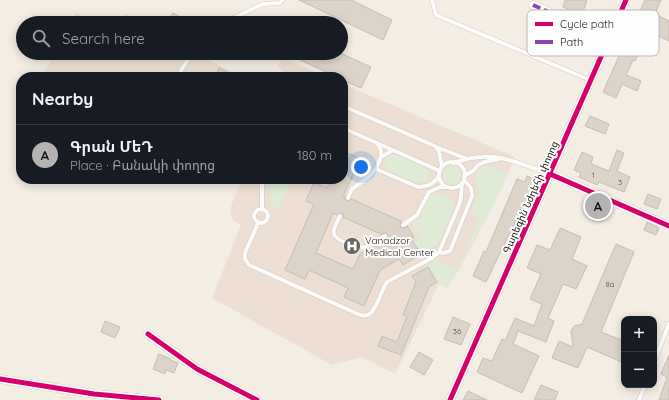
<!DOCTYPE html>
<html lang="en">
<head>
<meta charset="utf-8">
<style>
	:root { --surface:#171b24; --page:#20242c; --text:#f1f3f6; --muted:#9ea1a6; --line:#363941; --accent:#b4b3b2 }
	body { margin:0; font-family:Quicksand,"Noto Sans Armenian",sans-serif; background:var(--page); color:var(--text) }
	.controls { position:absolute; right:12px; bottom:12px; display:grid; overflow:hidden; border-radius:8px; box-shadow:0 2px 10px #0003 }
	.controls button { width:36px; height:36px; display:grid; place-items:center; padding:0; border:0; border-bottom:1px solid var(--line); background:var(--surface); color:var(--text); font:20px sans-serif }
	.you { position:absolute; left:361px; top:167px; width:14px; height:14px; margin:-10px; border:3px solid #fff; border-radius:50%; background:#1a73e8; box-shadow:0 0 0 6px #1a73e833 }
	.badge { display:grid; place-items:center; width:26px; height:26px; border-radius:50%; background:var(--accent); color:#111; font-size:13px; font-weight:700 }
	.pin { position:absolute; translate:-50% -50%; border:2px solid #fff; box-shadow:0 1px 4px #0006 }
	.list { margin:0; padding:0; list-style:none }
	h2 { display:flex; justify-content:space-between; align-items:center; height:52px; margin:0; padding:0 16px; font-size:17px }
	h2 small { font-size:13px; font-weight:400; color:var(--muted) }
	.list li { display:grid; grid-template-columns:26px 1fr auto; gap:12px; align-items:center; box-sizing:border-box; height:60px; padding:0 16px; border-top:1px solid var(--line) }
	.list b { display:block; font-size:15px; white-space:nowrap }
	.list p { margin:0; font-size:13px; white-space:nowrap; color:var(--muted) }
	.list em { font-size:13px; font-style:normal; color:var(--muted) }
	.icon { flex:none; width:22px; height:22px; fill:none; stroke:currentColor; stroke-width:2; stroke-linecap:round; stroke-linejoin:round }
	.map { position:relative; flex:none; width:669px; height:400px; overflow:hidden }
	.search { position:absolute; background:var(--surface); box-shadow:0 2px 10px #0003; left:16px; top:16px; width:332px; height:44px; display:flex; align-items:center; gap:10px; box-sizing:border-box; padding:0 14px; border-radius:22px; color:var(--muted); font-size:15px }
	.panel { position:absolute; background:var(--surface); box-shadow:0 2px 10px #0003; left:16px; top:72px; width:332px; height:112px; border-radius:16px }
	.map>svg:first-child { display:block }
</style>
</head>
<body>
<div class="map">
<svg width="669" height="400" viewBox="0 0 669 400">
	<rect width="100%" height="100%" fill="#f4ede4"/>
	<!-- industrial -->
	<g fill="#eae1d1">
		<polygon points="76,13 95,23 70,23"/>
		<polygon points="126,14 143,23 121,23"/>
		<polygon points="55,53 167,53 173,56 175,53 195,53 240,76 42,77"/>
	</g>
	<!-- medical -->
	<g fill="#eddfd3">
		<polygon points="285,59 327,77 286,77 287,76 278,66 280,61 284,61"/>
		<polygon points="343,84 515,157 499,194 460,268 448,288 439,284 395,374 362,357 332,365 212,298 241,225 233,220 230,212 231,206 242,179 343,179"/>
	</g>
	<!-- green -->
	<g fill="#e0ecd5">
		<path d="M390,154c7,-1 36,12 39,19 1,21 -33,1 -42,-4l-3,-8 3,-5z"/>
		<polygon points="485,166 494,167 507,174 499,194 448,288 437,282 427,264 435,259 456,269 458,268 480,218 471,213 479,194 476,183 475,176 478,170"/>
		<circle cx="452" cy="175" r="9"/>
		<polygon points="266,179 291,179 279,208 275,209 272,206"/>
		<path d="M436,192l14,5 4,7 -1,4 -13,32 -5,5 -13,8 -7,-12 5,-3 -9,-15c4,-2 8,-5 10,-9 5,-7 5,-19 15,-22z"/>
	</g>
	<!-- building -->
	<g fill="#ddd4c9" stroke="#c4beb7" fill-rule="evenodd">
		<polygon points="299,0 351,0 392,20 383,40"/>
		<polygon points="565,0 587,0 584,9 578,13 563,7"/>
		<polygon points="645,0 661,0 655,14 669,21 669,41 648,31 635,61 633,60 626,75 641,81 637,91 622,84 616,98 603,92 640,9 641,9"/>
		<polygon points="173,13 190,23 167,23"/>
		<polygon points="285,53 340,53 371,67 361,88 343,80 343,77 337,77"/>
		<polygon points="219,68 237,77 215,77"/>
		<polygon points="590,116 609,124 605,134 585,126"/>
		<polygon points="617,150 624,153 617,171 630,177 624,192 599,182 597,185 579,177 581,173 574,170 582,152 593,157 591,164 609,171"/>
		<path d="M343,151l18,8 -18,37h2v4l4,1 2,-2 50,22 -1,6 4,1 3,-2 7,11 -3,2 10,15 -18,11 -4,-6 -19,11 -16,36 -20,-9 4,-9 -39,-18 -4,9 -20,-9 29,-66 -8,-3 8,-19 13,6 4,-9h12zM333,213l4,2 4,-2 2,1v3l38,17 5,-1 2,2v2l-28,17 -7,15 -37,-16z"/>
		<polygon points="527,176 534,179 537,184 524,213 520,212 486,282 473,276 484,251 486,252 517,179 525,182"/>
		<polygon points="648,194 661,199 657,209 644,204"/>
		<polygon points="593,199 606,205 602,213 589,207"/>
		<polygon points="647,222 659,228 656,235 644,230"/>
		<polygon points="560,228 581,237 572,259 587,266 576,289 563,284 548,318 554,321 546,342 518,331 513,344 539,356 522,393 477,372 483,358 492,361 502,339 505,341 515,318 534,326 542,304 530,299 541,274 527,268 537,245 550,250"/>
		<polygon points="616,244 634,252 601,332 624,341 624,363 587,347 578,368 552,358 559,341 573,347 571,331 574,326 582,324"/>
		<polygon points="428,267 437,282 429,287 401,355 378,346 382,336 397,342 407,316 403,315 416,282 412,276"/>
		<polygon points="453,317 470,324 461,345 444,339"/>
		<polygon points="105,321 120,327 115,338 101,332"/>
		<polygon points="419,352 433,360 424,375 410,367"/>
		<polygon points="159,354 171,359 170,360 178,363 174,373 166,370 165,374 153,369"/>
		<polygon points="669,355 669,400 659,400 667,377 661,374"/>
		<polygon points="541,385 558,392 555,400 534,400"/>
		<polygon points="468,391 487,400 463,400"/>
	</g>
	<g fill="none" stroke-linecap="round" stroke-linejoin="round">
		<defs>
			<g id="lane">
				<polyline points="432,0 436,15 590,80"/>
				<polyline points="223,23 263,4 280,3 282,0"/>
				<polyline points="177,77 192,53"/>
				<polyline points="343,106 435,146 439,151 442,167"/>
				<polyline points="343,128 440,171"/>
				<polyline points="377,143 381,150 381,157"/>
				<polyline points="436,147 465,158"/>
				<circle cx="452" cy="175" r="13"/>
				<path d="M453,163c40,-14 59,-2 97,11"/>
				<path d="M376,169l42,18c9,0 17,-3 21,-12"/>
				<polyline points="464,176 473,171 478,165 484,162 499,159"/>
				<polyline points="348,198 352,189 369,177 376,169 381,157 393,150"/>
				<polyline points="262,208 262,179"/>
				<circle cx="261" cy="216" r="7"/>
				<path d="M340,216c-2,5 -8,13 -6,18 2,7 25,15 31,13 7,-2 14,-8 20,-11"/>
				<path d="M258,223l-13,30v6l4,6 111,50c2,0 5,1 7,0 9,-2 14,-25 20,-33l45,-24 7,-6 20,-47 2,-8 1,-14"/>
				<polyline points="403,225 417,215 429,192 440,187 446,187"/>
				<polyline points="439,252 443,253 450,251 472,196 471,188 464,180"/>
				<polyline points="654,362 669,324"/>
				<polyline points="639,400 645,385"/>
			</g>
			<g id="street">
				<polyline points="533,5 609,39"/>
				<polyline points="550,174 669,226"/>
				<polyline points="148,334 197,369 257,400"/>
				<polyline points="0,379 94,394 159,400"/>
				<polyline points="450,400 626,0"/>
			</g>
		</defs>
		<!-- lane casing -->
		<use href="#lane" stroke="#cfcac2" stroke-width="5"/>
		<!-- street casing -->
		<use href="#street" stroke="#cfcac2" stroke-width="9"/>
		<!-- lane -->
		<use href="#lane" stroke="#fdfcfb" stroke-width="4"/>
		<!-- street -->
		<use href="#street" stroke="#fdfcfb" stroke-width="8"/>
		<!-- quiet -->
		<polyline stroke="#8e44ad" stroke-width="4" stroke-dasharray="8 4" stroke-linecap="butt" points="533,5 609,39"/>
		<defs>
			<g id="cycleway">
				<polyline points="550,174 669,226"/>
				<polyline points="148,334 197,369 257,400"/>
				<polyline points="0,379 94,394 159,400"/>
				<polyline points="450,400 626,0"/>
			</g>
		</defs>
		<!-- cycleway casing -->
		<use href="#cycleway" stroke="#fdfdfd" stroke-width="8"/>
		<!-- cycleway -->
		<use href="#cycleway" stroke="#d6006c" stroke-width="5"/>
	</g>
	<!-- icons -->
	<defs>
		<symbol id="hospital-disc" viewBox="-11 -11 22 22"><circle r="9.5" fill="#6a655f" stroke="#fdfdfd"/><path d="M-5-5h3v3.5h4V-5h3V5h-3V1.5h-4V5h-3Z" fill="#fff"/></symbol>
	</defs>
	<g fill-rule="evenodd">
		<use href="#hospital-disc" x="342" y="236" width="20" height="20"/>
	</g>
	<g text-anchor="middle" stroke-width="4" stroke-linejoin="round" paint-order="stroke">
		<!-- number labels -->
		<g font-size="8" fill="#514c45">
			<text x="593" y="178">1</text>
			<text x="620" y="185">3</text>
			<text x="610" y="287">8a</text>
			<text x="457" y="334">36</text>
		</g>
		<!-- street labels -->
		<g font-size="10" fill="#201c17" stroke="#fdfdfd">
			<text transform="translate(530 197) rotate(-66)" y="4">Գարեգին Նժդեհի փողոց</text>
		</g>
		<!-- poi labels -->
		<g font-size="10" fill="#201c17" stroke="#fdfdfd" text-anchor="start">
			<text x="365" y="244">Vanadzor<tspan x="365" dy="12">Medical Center</tspan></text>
		</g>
	</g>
	<!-- legend -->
	<rect x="527" y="10" width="132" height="46" rx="6" fill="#fdfdfd" stroke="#bbbab8" stroke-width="1"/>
	<rect x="535" y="22" width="18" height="4" fill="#d6006c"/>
	<rect x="535" y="40" width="18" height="4" fill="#8e44ad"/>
	<g font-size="11" fill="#201c17">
		<text x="560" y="28">Cycle path</text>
		<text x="560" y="46">Path</text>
	</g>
</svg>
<div class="controls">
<button>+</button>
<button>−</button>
</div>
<div class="you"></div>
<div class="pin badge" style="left:598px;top:206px">A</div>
<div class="search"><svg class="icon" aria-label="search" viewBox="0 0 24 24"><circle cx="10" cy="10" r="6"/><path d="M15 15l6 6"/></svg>Search here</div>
<section class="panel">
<h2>Nearby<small></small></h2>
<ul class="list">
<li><span class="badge">A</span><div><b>Գրան ՄեԴ</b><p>Place · Բանակի փողոց</p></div><em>180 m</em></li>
</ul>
</section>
</div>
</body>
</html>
